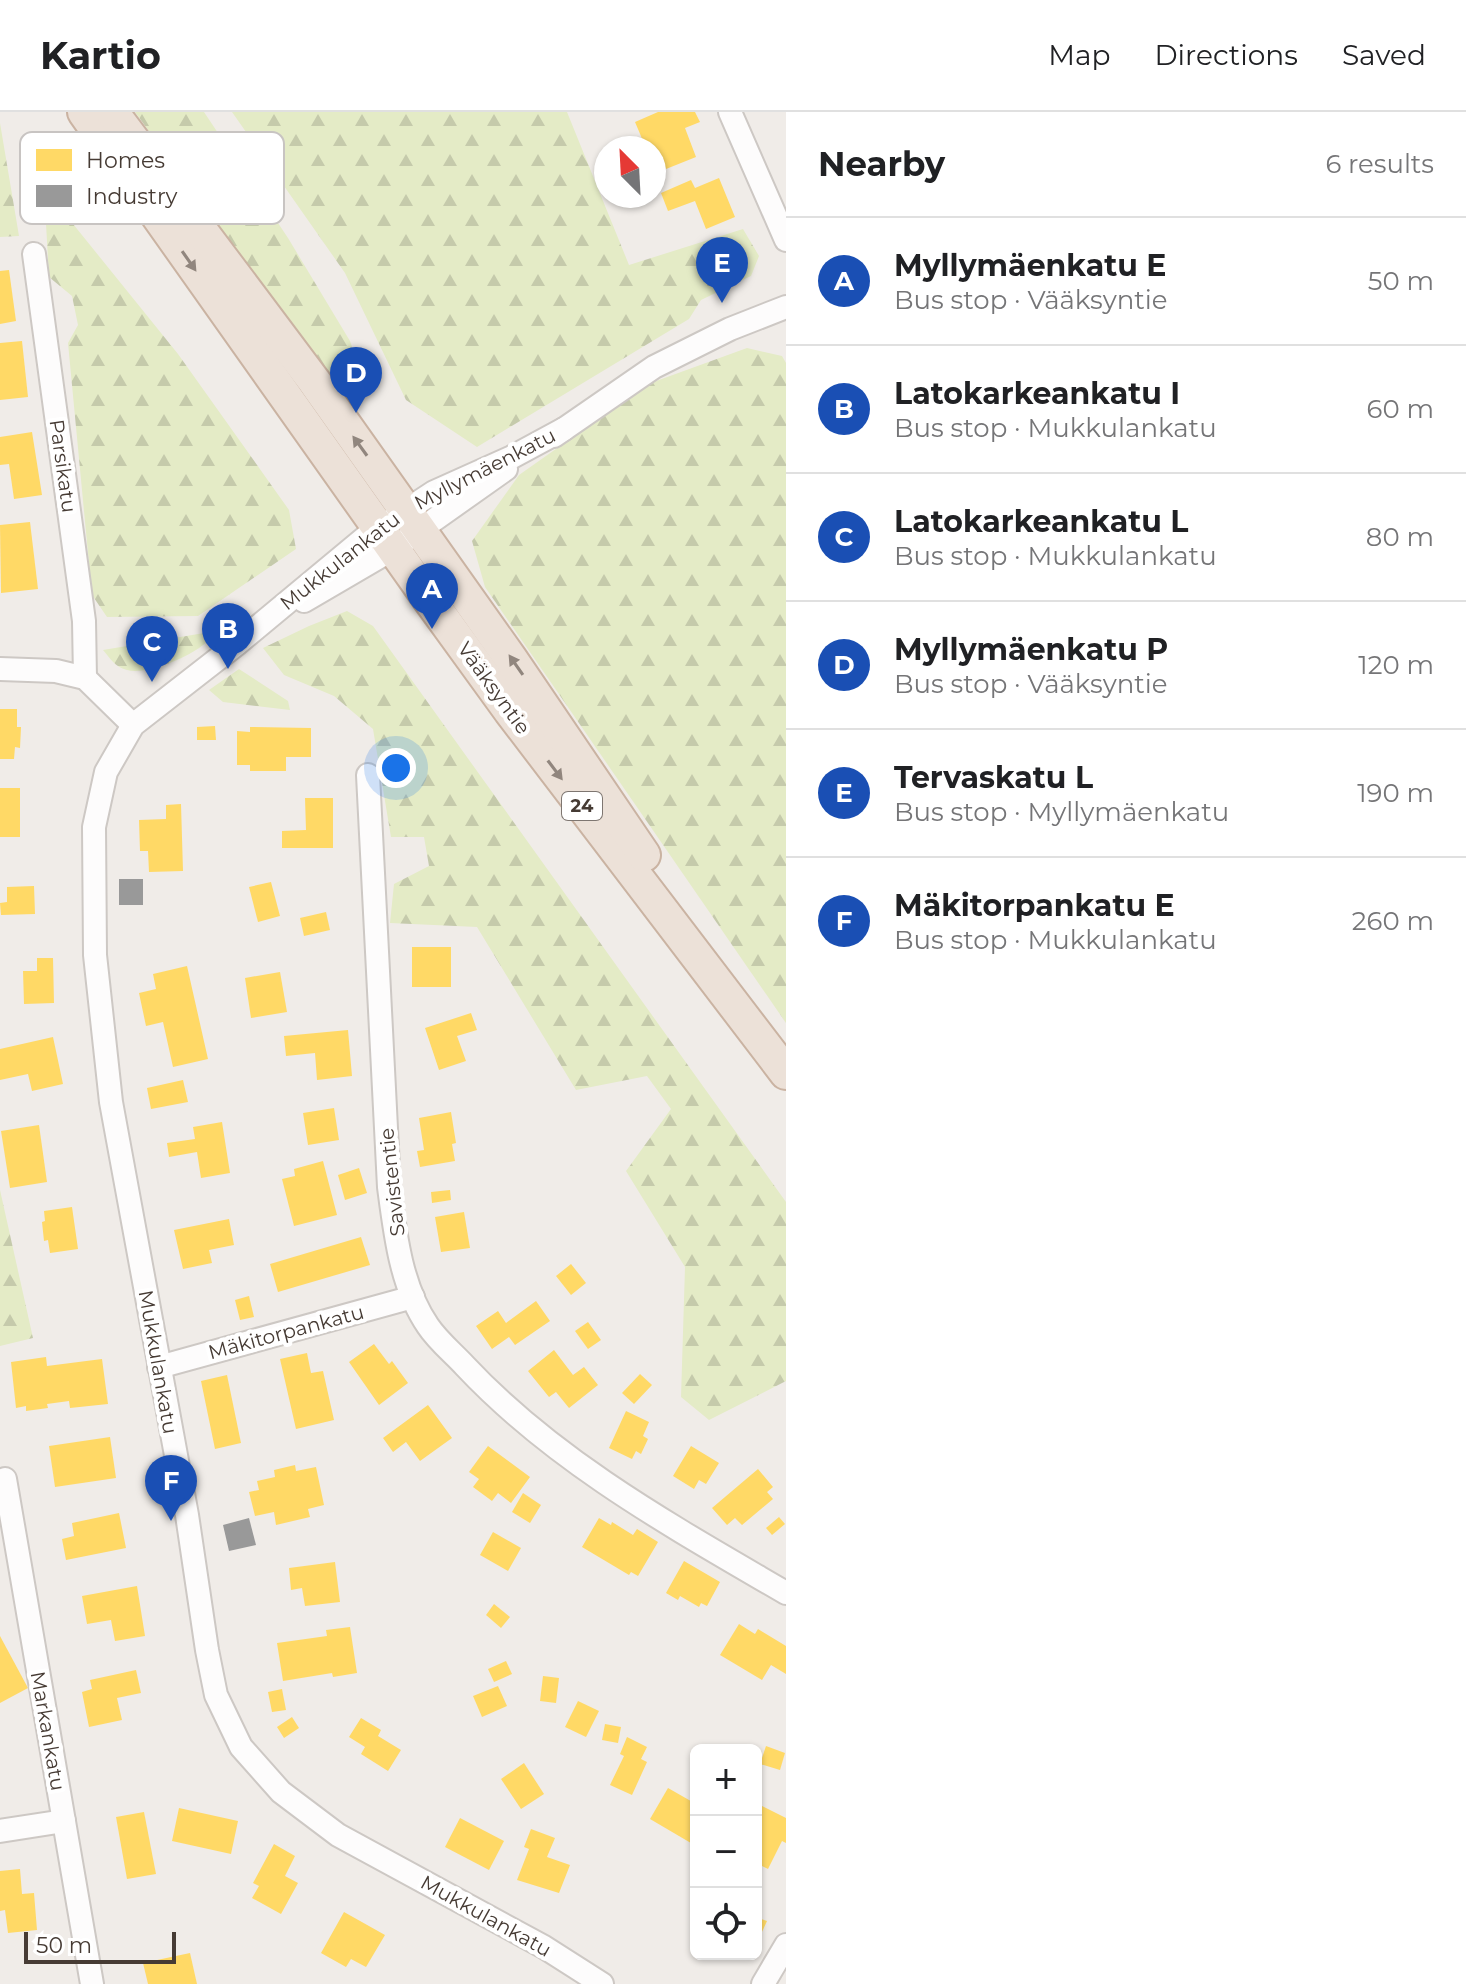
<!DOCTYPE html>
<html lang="en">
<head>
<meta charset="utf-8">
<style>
	:root { --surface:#fff; --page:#f2f2f2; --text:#202124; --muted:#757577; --line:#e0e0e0; --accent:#827973 }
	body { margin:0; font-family:Montserrat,sans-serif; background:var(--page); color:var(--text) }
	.controls { position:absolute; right:24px; bottom:24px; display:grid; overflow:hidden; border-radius:12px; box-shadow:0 2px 6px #0004 }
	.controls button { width:72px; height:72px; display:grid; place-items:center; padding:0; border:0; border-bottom:2px solid var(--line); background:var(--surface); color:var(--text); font:40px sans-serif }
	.compass { position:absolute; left:594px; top:24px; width:72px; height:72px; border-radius:50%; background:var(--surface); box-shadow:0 2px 6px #0004; rotate:336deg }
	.scale { position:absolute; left:24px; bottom:20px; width:152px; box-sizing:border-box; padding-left:8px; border:4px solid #463b34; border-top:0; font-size:22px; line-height:28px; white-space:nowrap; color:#463b34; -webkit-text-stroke:6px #fff; paint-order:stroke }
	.you { position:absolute; left:396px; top:656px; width:28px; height:28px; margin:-20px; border:6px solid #fff; border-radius:50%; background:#1a73e8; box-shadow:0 0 0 12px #1a73e833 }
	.badge { display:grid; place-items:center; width:52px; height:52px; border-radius:50%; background:var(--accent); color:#fff; font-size:26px; font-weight:700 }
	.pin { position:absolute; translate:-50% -66px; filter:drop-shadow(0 2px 4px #0008) }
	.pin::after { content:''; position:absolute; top:42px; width:28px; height:24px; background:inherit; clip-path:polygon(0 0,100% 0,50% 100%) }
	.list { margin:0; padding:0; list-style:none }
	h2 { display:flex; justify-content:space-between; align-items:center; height:104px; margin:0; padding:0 32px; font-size:34px }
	h2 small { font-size:26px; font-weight:400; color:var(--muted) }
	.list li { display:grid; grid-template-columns:52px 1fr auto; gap:24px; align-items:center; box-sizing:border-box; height:128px; padding:0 32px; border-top:2px solid var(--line) }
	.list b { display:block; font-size:30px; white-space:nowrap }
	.list p { margin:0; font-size:26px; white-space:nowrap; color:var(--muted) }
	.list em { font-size:26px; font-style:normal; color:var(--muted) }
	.icon { flex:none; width:44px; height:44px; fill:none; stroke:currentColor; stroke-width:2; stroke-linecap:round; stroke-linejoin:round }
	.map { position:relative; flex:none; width:786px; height:1872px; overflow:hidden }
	header { display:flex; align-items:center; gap:48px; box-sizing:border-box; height:112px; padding:0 40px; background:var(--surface); border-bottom:2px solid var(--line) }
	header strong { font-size:38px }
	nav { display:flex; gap:44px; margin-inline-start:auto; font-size:28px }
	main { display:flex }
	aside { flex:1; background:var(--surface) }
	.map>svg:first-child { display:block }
</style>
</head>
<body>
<header>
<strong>Kartio</strong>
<nav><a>Map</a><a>Directions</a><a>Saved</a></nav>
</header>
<main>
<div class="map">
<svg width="786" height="1872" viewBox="0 0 786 1872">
	<defs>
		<pattern id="forest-firs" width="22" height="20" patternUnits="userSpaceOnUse" patternTransform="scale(2)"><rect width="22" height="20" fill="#e4ebc6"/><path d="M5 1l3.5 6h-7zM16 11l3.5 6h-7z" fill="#c5caab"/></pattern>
	</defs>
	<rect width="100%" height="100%" fill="#f0ece8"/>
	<!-- forest -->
	<g fill="url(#forest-firs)">
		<polygon points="135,0 204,0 288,126 350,229 358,252 342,264 325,259 313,245"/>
		<polygon points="232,0 567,0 629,153 743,117 759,144 751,164 701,188 689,207 477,335 406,288 345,161"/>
		<polygon points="0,10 0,11 19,124 0,125"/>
		<polygon points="44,76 178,242 289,398 296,437 198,504 107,505 92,483 68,231 78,213 72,184 49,165"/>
		<polygon points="747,236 782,244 786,251 786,911 485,475 472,429 519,363 648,272"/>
		<polygon points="347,499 373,514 786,1090 786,1269 709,1308 681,1285 685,1155 626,1059 671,997 647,964 576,978 477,815 390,811 394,772 429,754 424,725 391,725 373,617 334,584 284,563 263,536 309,514"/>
		<path d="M216,519c-9,20 -67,45 -89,39 -11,-2 -18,-13 -24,-20z"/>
		<polygon points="239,557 288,589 290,598 223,590 209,578"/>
		<polygon points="0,1078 33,1226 0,1234"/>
	</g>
	<!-- homes -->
	<g fill="#ffd966">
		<polygon points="658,0 695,0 700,10 685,16 696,45 666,57 660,43 654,46 654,36 646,36 635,10"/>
		<polygon points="719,66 735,105 706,117 695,89 668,99 661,81 691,68 695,76"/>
		<polygon points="9,158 16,209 0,212 0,159"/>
		<polygon points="22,229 28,285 0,288 0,231"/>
		<polygon points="32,320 42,383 14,387 9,352 0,353 0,325"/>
		<polygon points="30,410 38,477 1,481 0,413"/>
		<polygon points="0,597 17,597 17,615 21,615 20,636 15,635 14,647 0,647"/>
		<polygon points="215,614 216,628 197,628 197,615"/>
		<polygon points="250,615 311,616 311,645 286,645 286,659 250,659 250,653 237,653 237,619 250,620"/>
		<rect x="0" y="676" width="20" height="49"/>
		<polygon points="305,686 333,686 333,736 282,736 282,719 306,718"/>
		<polygon points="181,692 183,759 149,760 148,739 140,739 139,708 166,707 166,693"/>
		<polygon points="271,770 280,804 258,810 249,775"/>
		<polygon points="34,774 35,802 1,803 0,791 7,790 7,775"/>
		<polygon points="326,800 330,818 304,824 300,806"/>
		<rect x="412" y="835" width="39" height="40"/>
		<polygon points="37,846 53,846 54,891 24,892 23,859 37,859"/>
		<polygon points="187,854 208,947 173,955 163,910 146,914 139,881 156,877 153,862"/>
		<polygon points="280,860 287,900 251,906 245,866"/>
		<polygon points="471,901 477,918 457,924 466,949 439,958 425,916"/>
		<polygon points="348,918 352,964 317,968 315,941 286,944 284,924"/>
		<polygon points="53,925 63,972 32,979 28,962 0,968 0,937"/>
		<polygon points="183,968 188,990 151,997 147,976"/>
		<polygon points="334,996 339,1028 308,1033 303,1001"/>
		<polygon points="451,1000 456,1031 452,1032 455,1049 420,1055 417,1039 424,1038 419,1006"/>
		<polygon points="222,1010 230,1061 201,1066 197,1040 169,1045 167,1031 195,1027 193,1015"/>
		<polygon points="39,1013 47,1070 10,1076 1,1019"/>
		<polygon points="323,1049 337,1103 294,1114 282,1067 295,1064 294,1057"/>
		<polygon points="359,1056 367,1081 345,1088 338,1063"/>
		<polygon points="450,1078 451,1088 432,1091 431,1080"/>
		<polygon points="72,1095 78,1137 50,1141 48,1128 44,1129 42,1110 45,1109 44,1099"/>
		<polygon points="464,1100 470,1136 441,1140 435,1105"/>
		<polygon points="229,1107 234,1133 209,1138 212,1151 183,1157 174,1118"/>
		<polygon points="361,1125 370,1153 278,1180 270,1152"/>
		<polygon points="571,1152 586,1171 571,1183 556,1164"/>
		<polygon points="249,1184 254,1205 240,1208 235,1188"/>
		<polygon points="536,1189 550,1209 515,1233 509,1225 492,1237 476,1214 498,1199 506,1211"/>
		<polygon points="588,1210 601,1228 588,1237 575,1219"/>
		<polygon points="374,1232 389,1252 392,1249 408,1271 379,1293 349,1250"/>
		<polygon points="554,1238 573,1263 584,1255 598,1273 569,1296 556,1280 549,1285 528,1259"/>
		<polygon points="307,1241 311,1261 323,1259 334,1308 296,1317 280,1247"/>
		<polygon points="46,1245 47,1254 102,1247 108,1292 70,1296 69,1289 47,1292 48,1296 26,1299 26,1294 16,1296 11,1250"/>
		<polygon points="640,1262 652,1273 634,1292 622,1281"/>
		<polygon points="227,1263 241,1331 215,1337 201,1269"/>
		<polygon points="428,1293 452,1326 420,1349 406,1330 393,1340 383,1326"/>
		<polygon points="626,1299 649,1310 643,1324 648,1327 641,1342 636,1339 632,1347 609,1336"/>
		<polygon points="110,1325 116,1366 55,1375 49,1334"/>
		<polygon points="488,1334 530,1365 511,1391 498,1381 492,1389 473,1375 479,1367 469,1360"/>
		<polygon points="691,1334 719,1351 706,1372 699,1368 694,1377 673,1364"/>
		<polygon points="295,1353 296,1359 316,1355 324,1393 308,1397 310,1405 276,1413 274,1400 255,1404 249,1380 259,1378 257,1369 275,1365 274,1358"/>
		<polygon points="758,1357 773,1375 767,1380 773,1387 742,1413 735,1406 727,1413 712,1396"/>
		<polygon points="523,1381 541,1393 530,1411 512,1400"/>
		<polygon points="119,1401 126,1436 66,1448 62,1427 74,1424 72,1411"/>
		<polygon points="779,1405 785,1412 772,1423 766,1416"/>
		<polygon points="599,1406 611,1413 612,1410 633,1423 637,1417 658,1430 638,1464 631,1460 629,1463 582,1435"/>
		<polygon points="493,1420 521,1436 508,1459 480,1443"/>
		<polygon points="684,1449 720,1470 707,1494 701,1491 699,1495 680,1484 678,1488 666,1481"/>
		<polygon points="335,1450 340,1490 305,1494 302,1476 291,1478 289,1456"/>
		<polygon points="137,1474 145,1524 115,1529 111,1508 87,1512 82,1484"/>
		<polygon points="494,1492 510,1505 501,1516 486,1503"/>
		<polygon points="739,1512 755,1522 758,1517 786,1534 786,1562 771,1553 762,1568 720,1543"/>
		<polygon points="350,1515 357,1561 333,1565 332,1561 283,1569 277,1531 327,1524 326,1518"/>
		<polygon points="0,1524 28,1576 0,1591"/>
		<polygon points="506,1549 512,1562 494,1570 488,1557"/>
		<polygon points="136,1558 141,1581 117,1586 122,1608 89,1615 82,1580 92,1577 90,1568"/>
		<polygon points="543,1564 559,1566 556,1591 540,1589"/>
		<polygon points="498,1574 507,1594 482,1605 473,1584"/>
		<polygon points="282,1577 286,1598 272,1600 268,1580"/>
		<polygon points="578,1589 599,1599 586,1625 565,1615"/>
		<polygon points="292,1605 299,1616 284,1626 277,1615"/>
		<polygon points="361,1606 381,1618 378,1624 401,1638 388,1659 361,1642 365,1635 349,1625"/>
		<polygon points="605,1612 621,1615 618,1631 602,1628"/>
		<polygon points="627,1625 647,1635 641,1647 647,1650 632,1683 610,1673 624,1644 620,1642"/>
		<polygon points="766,1634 785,1641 780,1658 760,1652"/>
		<polygon points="524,1651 544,1682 521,1697 501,1667"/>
		<polygon points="668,1676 696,1692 696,1734 650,1707"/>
		<polygon points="756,1691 786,1706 786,1731 782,1729 768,1757 756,1751"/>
		<polygon points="179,1696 238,1709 231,1742 172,1729"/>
		<polygon points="144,1700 156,1762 127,1767 116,1705"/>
		<polygon points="460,1706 504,1729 489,1758 445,1735"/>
		<polygon points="531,1717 555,1726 547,1745 570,1753 559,1781 517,1768 529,1737 524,1735"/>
		<polygon points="274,1732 295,1744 285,1764 298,1771 281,1802 252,1786 259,1774 253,1771"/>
		<polygon points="20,1757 22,1782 34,1781 37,1818 8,1821 5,1798 0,1799 0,1759"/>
		<polygon points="344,1800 385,1823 366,1855 351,1847 346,1855 321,1841"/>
		<polygon points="756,1805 767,1809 756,1833"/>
		<polygon points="190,1841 197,1872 148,1872 143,1851"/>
	</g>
	<!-- industry -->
	<g fill="#999">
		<rect x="119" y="767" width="24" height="26"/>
		<polygon points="249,1406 256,1433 229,1439 223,1413"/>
	</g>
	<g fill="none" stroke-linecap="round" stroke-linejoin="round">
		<defs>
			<g id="minor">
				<polyline points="730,0 786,128"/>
				<polyline points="34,142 84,509 85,566"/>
				<polyline points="564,317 512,345 434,380 367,424 237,532 133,613 106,660 94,715 95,843 111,990 187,1403 207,1538 216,1583 241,1635 281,1680 338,1723 544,1835 602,1872"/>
				<polyline points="554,324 654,255 730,217 786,195"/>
				<polyline points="304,489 393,437 506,357"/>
				<polyline points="0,557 56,559 85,566 133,613"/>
				<path d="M368,663l21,412c6,46 12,100 39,139 10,15 25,27 37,40 90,96 208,161 321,227"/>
				<polyline points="159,1255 413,1185"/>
				<polyline points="5,1367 92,1872"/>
				<polyline points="0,1719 64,1709"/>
				<polyline points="763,1872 786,1833"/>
			</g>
			<g id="highway">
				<polyline points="84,0 431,490 510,599 786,961"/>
				<polyline points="112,0 314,269 511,547 644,743"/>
			</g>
		</defs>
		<!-- minor casing -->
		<use href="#minor" stroke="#cdc8c4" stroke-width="26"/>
		<!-- highway casing -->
		<use href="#highway" stroke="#cab3a2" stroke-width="36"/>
		<!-- minor -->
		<use href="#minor" stroke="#fdfcfc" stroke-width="22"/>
		<!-- highway -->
		<use href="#highway" stroke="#ece1d8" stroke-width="32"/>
	</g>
	<!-- one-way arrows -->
	<defs><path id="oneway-solid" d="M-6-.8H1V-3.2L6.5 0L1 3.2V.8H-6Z" transform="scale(2)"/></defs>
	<g fill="#91867e">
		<use href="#oneway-solid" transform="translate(189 149) rotate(55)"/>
		<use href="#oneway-solid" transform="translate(360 334) rotate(-126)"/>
		<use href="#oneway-solid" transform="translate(516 553) rotate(-125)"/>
		<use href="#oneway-solid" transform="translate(555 658) rotate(53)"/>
	</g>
	<g text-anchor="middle" stroke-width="8" stroke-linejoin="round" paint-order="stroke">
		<!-- shield labels -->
		<rect fill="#fff" stroke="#7e7671" stroke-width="2" x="562" y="680" width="40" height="28" rx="6"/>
		<g font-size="18" font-weight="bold" fill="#463b34">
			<text x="582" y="700">24</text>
		</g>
		<!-- street labels -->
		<g font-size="20" fill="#463b34" stroke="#fff">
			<text transform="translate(63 354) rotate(82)" y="7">Parsikatu</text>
			<text transform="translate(485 357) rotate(-27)" y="7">Myllymäenkatu</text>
			<text transform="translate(340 449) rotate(-38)" y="7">Mukkulankatu</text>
			<text transform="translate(494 576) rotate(54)" y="7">Vääksyntie</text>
			<text transform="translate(392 1070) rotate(-96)" y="7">Savistentie</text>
			<text transform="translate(286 1220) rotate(-15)" y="7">Mäkitorpankatu</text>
			<text transform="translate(158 1250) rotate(80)" y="7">Mukkulankatu</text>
			<text transform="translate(48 1619) rotate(80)" y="7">Markankatu</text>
			<text transform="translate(486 1804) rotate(29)" y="7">Mukkulankatu</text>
		</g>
	</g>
	<!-- legend -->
	<rect x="20" y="20" width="264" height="92" rx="12" fill="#fff" stroke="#c8c4c2" stroke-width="2"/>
	<rect x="36" y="37" width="36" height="22" fill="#ffd966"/>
	<rect x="36" y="73" width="36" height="22" fill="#999"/>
	<g font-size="22" fill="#463b34">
		<text x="86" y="56">Homes</text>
		<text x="86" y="92">Industry</text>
	</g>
</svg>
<div class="controls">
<button>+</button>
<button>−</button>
<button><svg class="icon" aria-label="locate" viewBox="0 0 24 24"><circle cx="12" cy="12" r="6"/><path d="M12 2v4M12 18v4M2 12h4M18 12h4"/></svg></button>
</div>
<svg class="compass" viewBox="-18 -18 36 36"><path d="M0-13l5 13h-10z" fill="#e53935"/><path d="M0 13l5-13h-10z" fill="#757577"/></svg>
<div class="scale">50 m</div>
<div class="you"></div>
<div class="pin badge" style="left:432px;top:517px;background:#1a4fb4">A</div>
<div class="pin badge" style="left:228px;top:557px;background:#1a4fb4">B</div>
<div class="pin badge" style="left:152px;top:570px;background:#1a4fb4">C</div>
<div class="pin badge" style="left:356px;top:301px;background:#1a4fb4">D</div>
<div class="pin badge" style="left:722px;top:191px;background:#1a4fb4">E</div>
<div class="pin badge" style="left:171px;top:1409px;background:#1a4fb4">F</div>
</div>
<aside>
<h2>Nearby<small>6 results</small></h2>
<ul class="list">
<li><span class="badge" style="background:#1a4fb4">A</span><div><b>Myllymäenkatu E</b><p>Bus stop · Vääksyntie</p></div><em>50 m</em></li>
<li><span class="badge" style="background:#1a4fb4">B</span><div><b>Latokarkeankatu I</b><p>Bus stop · Mukkulankatu</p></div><em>60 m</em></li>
<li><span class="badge" style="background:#1a4fb4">C</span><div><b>Latokarkeankatu L</b><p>Bus stop · Mukkulankatu</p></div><em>80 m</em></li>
<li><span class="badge" style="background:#1a4fb4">D</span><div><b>Myllymäenkatu P</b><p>Bus stop · Vääksyntie</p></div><em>120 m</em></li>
<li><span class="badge" style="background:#1a4fb4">E</span><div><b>Tervaskatu L</b><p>Bus stop · Myllymäenkatu</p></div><em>190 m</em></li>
<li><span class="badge" style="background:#1a4fb4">F</span><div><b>Mäkitorpankatu E</b><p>Bus stop · Mukkulankatu</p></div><em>260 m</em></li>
</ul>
</aside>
</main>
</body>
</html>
